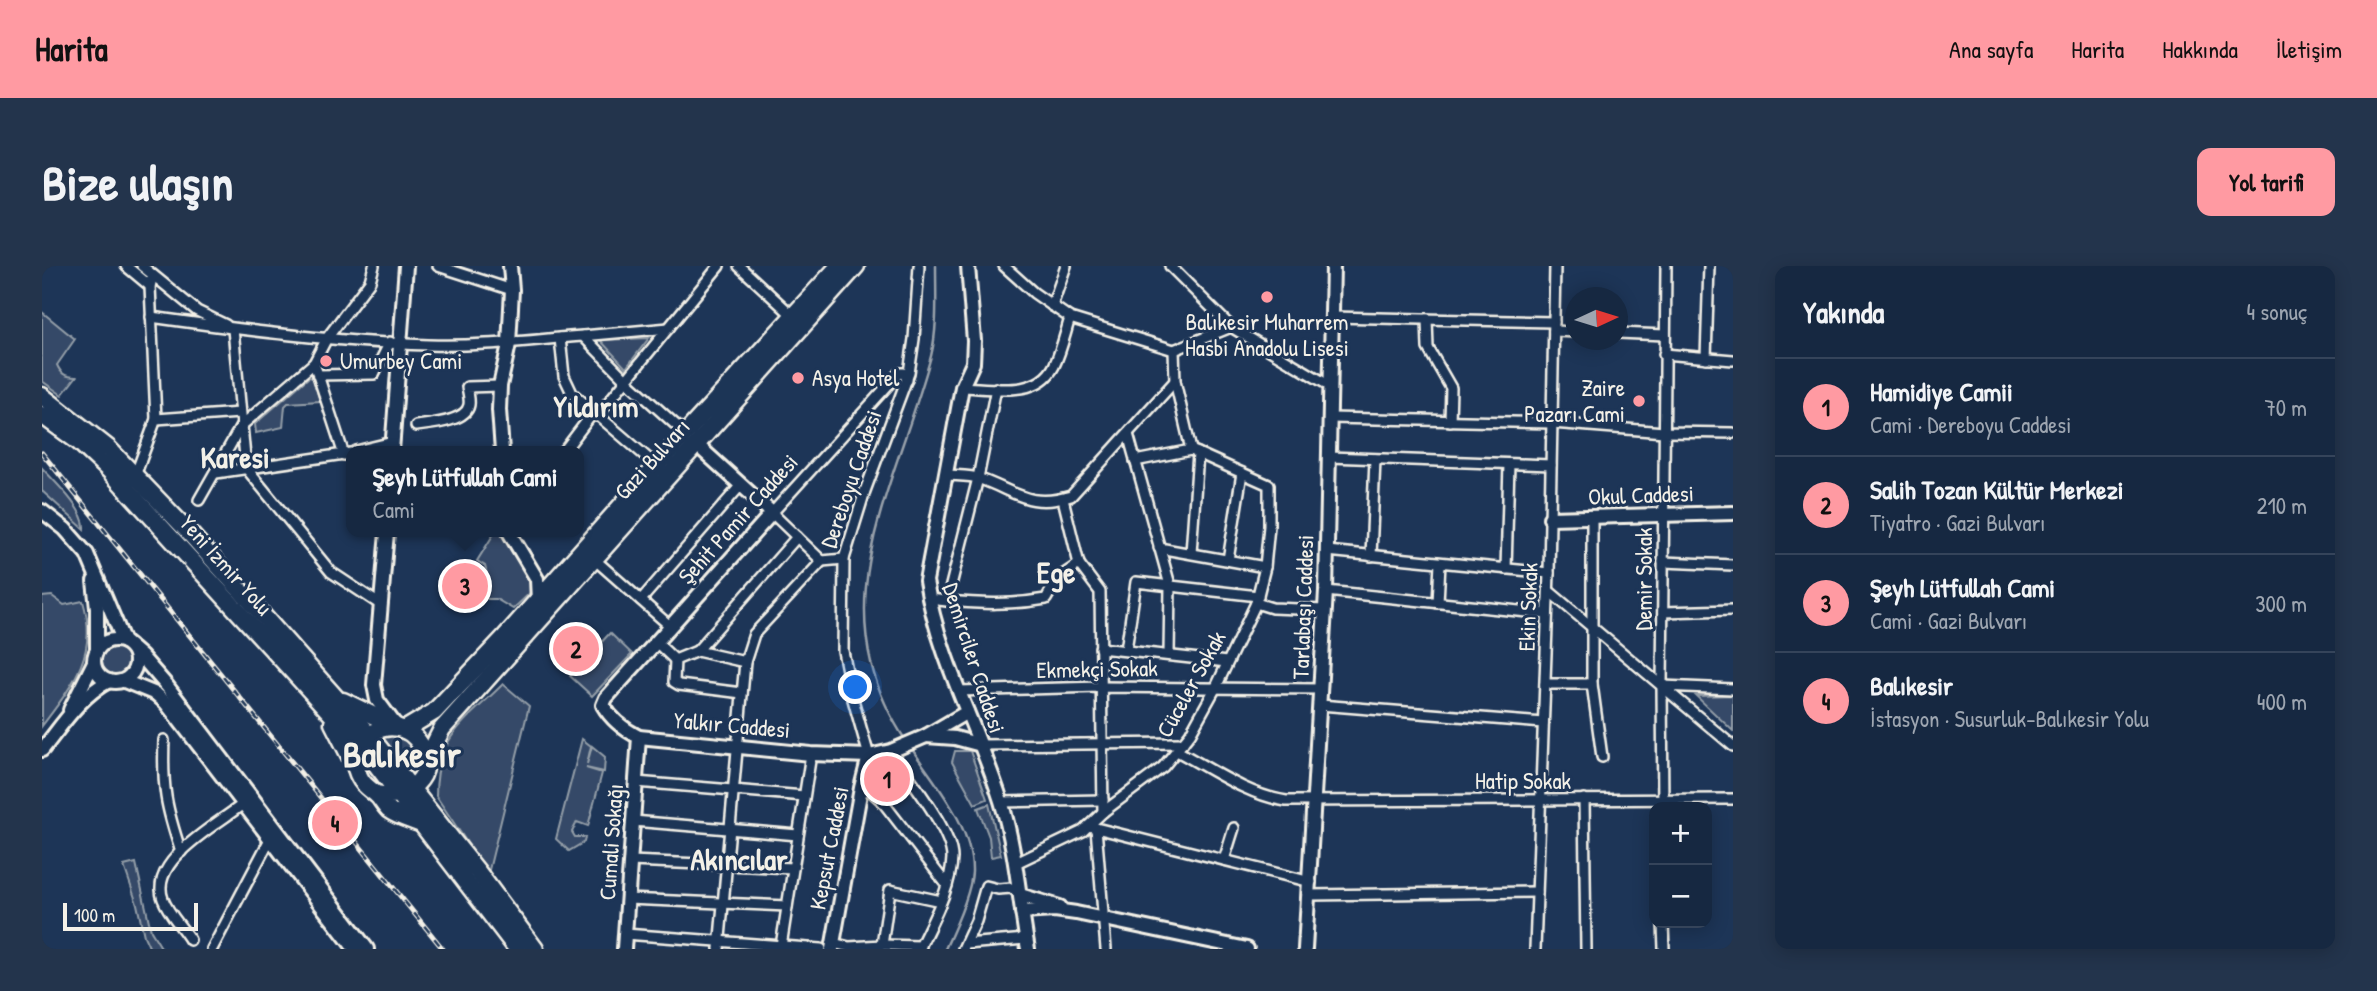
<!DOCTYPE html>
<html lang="tr">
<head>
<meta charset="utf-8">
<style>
	:root { --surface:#162841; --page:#23344c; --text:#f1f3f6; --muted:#9ea6b1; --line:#35445a; --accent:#ff9aa2 }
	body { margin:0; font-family:"Patrick Hand",sans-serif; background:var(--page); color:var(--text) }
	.controls { position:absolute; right:21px; bottom:21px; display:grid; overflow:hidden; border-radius:14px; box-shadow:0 4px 18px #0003 }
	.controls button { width:63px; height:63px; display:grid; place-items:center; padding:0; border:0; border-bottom:2px solid var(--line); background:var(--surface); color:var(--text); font:35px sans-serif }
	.compass { position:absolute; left:1523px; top:21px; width:63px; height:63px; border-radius:50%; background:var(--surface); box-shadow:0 4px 18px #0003; rotate:86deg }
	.scale { position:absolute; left:21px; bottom:18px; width:135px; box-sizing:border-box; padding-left:7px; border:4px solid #f4f1e8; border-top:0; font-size:19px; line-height:24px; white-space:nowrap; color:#f4f1e8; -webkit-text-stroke:5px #1d3557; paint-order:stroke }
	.you { position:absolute; left:814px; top:422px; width:24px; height:24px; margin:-18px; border:5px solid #fff; border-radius:50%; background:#1a73e8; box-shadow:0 0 0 10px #1a73e833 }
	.badge { display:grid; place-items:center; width:46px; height:46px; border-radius:50%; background:var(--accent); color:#111; font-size:23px; font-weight:700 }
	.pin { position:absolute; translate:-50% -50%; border:4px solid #fff; box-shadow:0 2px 7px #0006 }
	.popup { position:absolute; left:304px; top:180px; width:238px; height:91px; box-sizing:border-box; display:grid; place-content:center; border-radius:14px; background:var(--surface); filter:drop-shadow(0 2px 5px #0005); font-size:23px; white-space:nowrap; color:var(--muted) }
	.popup b { font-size:26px; color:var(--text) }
	.popup::after { content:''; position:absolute; left:50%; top:100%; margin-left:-14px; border:14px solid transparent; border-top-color:var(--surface) }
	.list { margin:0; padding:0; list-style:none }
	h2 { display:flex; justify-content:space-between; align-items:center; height:91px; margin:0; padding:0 28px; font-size:30px }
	h2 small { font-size:23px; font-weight:400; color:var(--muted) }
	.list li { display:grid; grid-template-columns:46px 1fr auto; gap:21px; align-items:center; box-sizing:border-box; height:98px; padding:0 28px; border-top:2px solid var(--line) }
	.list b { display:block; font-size:26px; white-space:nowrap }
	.list p { margin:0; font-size:23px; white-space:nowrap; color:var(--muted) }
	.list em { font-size:23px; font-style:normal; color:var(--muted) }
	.map { position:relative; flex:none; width:1691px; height:683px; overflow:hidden; border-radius:14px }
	header { display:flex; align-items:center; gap:42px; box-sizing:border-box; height:98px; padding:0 35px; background:var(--accent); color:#111 }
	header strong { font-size:33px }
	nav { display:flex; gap:38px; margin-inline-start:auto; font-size:24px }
	.intro { display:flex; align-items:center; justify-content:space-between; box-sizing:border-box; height:168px; padding:0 42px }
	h1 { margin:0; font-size:49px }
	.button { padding:18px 32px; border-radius:14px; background:var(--accent); color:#111; font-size:24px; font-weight:700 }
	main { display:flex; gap:42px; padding:0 42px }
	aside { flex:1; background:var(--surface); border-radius:14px; box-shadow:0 4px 18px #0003 }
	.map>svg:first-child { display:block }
</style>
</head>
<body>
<header>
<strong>Harita</strong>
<nav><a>Ana sayfa</a><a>Harita</a><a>Hakkında</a><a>İletişim</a></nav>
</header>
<div class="intro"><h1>Bize ulaşın</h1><a class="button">Yol tarifi</a></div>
<main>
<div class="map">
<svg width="1691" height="683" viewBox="0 0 1691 683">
	<rect width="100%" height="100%" fill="#1d3557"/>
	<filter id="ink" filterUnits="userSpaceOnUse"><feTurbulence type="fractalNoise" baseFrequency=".0143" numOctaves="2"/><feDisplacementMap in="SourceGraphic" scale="14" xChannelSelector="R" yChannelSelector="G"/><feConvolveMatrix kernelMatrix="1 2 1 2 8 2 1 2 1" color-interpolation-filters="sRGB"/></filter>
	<g filter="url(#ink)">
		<!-- green -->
		<g fill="#354a67" stroke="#949ea8" stroke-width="2">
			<path d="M0,46l33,27 -18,26c4,9 9,12 19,12l-14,18 -20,-14z"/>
			<polygon points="607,72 584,102 558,74 559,74"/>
			<polygon points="267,111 271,112 278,135 246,137 243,140 241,161 214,167 213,158"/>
			<path d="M0,202c13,14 44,43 42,61l-42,-38z"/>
			<path d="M453,266h7c14,19 24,36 30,59l-19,18 -17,-10h-8l-6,-2 -3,-16 9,-3 -3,-12 -8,-5z"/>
			<path d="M10,330l12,9 19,-4c16,53 -11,85 -41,125v-129z"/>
			<polygon points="568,367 590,388 550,430 528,410"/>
			<circle cx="74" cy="394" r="16"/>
			<path d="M461,418l26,22 -41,168 -52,-78c0,-60 28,-73 67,-112z"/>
			<polygon points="1691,429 1691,465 1654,430"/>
			<polygon points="345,468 360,469 372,480 372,498 368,505 339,470"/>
			<polygon points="540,473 549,480 545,498 550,480 563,491 562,506 544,502 560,507 546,560 535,556 530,566 533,571 543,571 542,576 527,585 514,573"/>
			<polygon points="913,485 928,485 945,533 933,538 910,496"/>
			<polygon points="947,538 959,589 949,591 947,571 936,542"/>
			<polygon points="94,597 109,665 120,683 108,683 102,670 95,638 82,600"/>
		</g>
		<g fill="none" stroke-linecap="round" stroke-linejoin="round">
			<!-- stream -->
			<g stroke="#9aa2ab" stroke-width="2.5">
				<path d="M864,475c-89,-134 -11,-251 25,-385 7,-28 5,-61 5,-90"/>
				<path d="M868,480c24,37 63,79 62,126 -1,21 -18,58 -27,77"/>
			</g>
			<defs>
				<g id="street">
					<polyline points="84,0 108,20"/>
					<polyline points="100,0 155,45 184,59"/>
					<polyline points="396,0 470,24"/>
					<polyline points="697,0 751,50"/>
					<polyline points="962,0 992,27 1028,52 1132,84 1189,61"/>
					<polyline points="1128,0 1189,61 1288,120"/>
					<polyline points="1010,40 1024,0"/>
					<path d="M109,51c92,13 184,25 277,28 52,2 103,-5 155,-9l44,45 60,54"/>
					<polyline points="1290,51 1512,56"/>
					<polyline points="1385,53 1386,82 1409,122 1408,155"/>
					<polyline points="191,63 204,202 289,306 339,339"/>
					<polyline points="1512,65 1534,66"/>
					<polyline points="1576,67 1623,69"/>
					<polyline points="541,70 627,62"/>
					<polyline points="518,72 522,110 530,127 615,200"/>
					<polyline points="1132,84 1133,115 1149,184"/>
					<polyline points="1622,88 1691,94"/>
					<polyline points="1664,92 1667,0"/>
					<polyline points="272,97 302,189"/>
					<polyline points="276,109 332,108 348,76"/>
					<path d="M920,121c30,1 76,11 92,-21 7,-14 11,-32 16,-48"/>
					<polyline points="555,150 677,0"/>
					<polyline points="1288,152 1510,157 1622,166 1691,167"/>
					<polyline points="114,153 198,147"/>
					<path d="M374,160c13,-2 50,-4 53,-21 1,-5 -1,-13 -2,-18l33,-1"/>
					<polyline points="1086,168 1128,319 1127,389"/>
					<polyline points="314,185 351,176"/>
					<polyline points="522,185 551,147"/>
					<polyline points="1287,191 1509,199"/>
					<polyline points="1093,195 1149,184"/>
					<polyline points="174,207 309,187"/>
					<path d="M905,209c10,1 23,0 33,4 35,12 49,30 91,17l104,-115"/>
					<polyline points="93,210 114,153 108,20 111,10"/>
					<polyline points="157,234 199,160 272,97 285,72 328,15 332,0"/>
					<polyline points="1550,251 1550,418 1560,491"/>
					<polyline points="1117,282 1223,301"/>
					<polyline points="1285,285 1507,307"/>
					<polyline points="1149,287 1156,187"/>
					<polyline points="1329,290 1333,193"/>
					<polyline points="551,292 628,360"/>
					<polyline points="802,293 780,295 730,247 857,107 862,107 865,114"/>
					<polyline points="1186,294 1200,207"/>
					<polyline points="1621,296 1691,299"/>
					<polyline points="1037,298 1058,326 1061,546"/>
					<polyline points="1464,303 1467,198"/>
					<polyline points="1284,325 1505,348"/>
					<polyline points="1507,325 1691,480"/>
					<polyline points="887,333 905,335 936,212 954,122"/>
					<polyline points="599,334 699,219"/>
					<path d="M905,335c34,3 65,4 99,-2l12,-21 21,-14 -16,-65"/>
					<polyline points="1214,337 1230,342 1283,344"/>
					<polyline points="1396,337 1398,297"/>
					<polyline points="1621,346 1691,344"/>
					<polyline points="614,376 633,394"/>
					<polyline points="1058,382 1185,396"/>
					<polyline points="1084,384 1094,316 1216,330"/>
					<polyline points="655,385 755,271"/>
					<polyline points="1503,418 1550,418"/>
					<polyline points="1620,420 1691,423"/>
					<polyline points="917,425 1059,421 1279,423"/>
					<polyline points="700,427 637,419 632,416 633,394 655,385 703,396"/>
					<polyline points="1278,439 1501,457"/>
					<path d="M122,474c-2,48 2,67 17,112"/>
					<polyline points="939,479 1141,477"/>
					<path d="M849,485c16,25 61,79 61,107 -1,31 -20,63 -33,91"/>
					<path d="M1135,485c34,18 70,44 109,50l447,-2"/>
					<polyline points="827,490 810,430 801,385 802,293 823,225 867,107 872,73 877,0"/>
					<polyline points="594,516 762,530"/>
					<polyline points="819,522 830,526 840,535 905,619"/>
					<polyline points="1542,533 1544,683"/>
					<polyline points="959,536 1061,534"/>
					<polyline points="1621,541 1620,420 1624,0"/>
					<polyline points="591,555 756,569"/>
					<polyline points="1046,560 1269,616"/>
					<polyline points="1054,562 1064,683"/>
					<polyline points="1182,594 1192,562"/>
					<polyline points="588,595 751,602"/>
					<polyline points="974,597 1041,565 1061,546 1121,501 1148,468 1174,421 1214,337 1223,301 1227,260 1227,219 1149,184"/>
					<polyline points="1268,629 1495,626"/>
					<polyline points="585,633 745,640"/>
					<polyline points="1621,657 1622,683"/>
					<polyline points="583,668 779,683"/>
					<path d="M148,674c-8,-13 -22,-27 -27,-41 -15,-38 55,-75 80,-95"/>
					<polyline points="791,677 807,681 840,679 848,624 899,635"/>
					<polyline points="924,678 984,673"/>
					<polyline points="840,679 879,680"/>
					<polyline points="739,680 769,488"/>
					<polyline points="170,683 228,573"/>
					<polyline points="677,683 703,396 712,368 780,295"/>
					<polyline points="921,683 934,655 944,620 956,623 970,622 978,629"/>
					<polyline points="1493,683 1507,307 1513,0"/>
				</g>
				<g id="secondary">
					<path d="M926,0l6,75 -1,22 -11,24 -36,194c12,77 52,147 75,220 15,48 18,98 27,148"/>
					<path d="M654,178l76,69 -166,185 -3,7c8,14 22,25 36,32l172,17 58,2 22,-5 35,-15 41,-24"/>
					<polyline points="350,185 364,0"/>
					<polyline points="460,185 457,144 458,120 467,78 470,24 468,0"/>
					<polyline points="0,245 23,263 45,288 82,376"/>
					<polyline points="1508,252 1691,247"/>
					<polyline points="345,266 332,419 335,434 355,461"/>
					<polyline points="467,266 495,313 496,335"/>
					<polyline points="52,315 55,342 55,384"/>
					<circle cx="73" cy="395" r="21"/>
					<polyline points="91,383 99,390 125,420 325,683"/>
					<polyline points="82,415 114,428 124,437 313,683"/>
					<polyline points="28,444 52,396"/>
					<polyline points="884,470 913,472 939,479"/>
					<path d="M0,484c20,-25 38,-54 67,-69"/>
					<polyline points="978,629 1018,641"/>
					<polyline points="980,646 1013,644 1034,647 1205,683"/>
					<polyline points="582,683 597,471"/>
					<polyline points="790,683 819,522 827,490"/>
					<polyline points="1263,683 1284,325 1291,0"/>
				</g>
				<g id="highway">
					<polyline points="0,130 66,182 93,210 143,262 326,468 435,605 493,683"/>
					<polyline points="0,149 37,176 68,205 327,489 475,683"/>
					<polyline points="301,435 353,460"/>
					<polyline points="291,457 314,502"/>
					<polyline points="362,464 392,446 462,372 652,158 797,0"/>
					<polyline points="383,497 400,463 814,0"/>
					<path d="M335,528c30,7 62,-19 43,-50 -23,-38 -82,-5 -60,34 4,9 13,12 19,19 3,4 6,9 10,13 9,7 24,10 35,15"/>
				</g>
			</defs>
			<!-- street casing -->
			<use href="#street" stroke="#f4f1e8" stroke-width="14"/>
			<!-- secondary casing -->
			<use href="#secondary" stroke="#f4f1e8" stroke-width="18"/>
			<!-- highway casing -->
			<use href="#highway" stroke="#f4f1e8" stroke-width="21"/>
			<!-- street -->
			<use href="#street" stroke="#1d3557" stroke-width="9"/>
			<!-- secondary -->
			<use href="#secondary" stroke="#1d3557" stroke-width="12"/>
			<!-- highway -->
			<use href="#highway" stroke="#1d3557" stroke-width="16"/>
			<defs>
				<polyline id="rail" points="0,187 401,683"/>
			</defs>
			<!-- rail casing -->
			<use href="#rail" stroke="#f4f1e8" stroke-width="5"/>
			<!-- rail -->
			<use href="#rail" stroke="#1d3557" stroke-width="2.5" stroke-dasharray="8" stroke-linecap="butt"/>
		</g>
	</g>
	<!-- markers -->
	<g fill="#ff9aa2" stroke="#1d3557" stroke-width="2.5">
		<circle cx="1225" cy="31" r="7"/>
		<circle cx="284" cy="95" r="7"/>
		<circle cx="756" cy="112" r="7"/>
		<circle cx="1597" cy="135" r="7"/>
	</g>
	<g text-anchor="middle" stroke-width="6" stroke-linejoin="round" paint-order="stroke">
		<!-- poi labels -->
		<g font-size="23" fill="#f4f1e8" stroke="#1d3557" text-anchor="start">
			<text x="1225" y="64" text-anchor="middle">Balıkesir Muharrem<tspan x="1225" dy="26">Hasbi Anadolu Lisesi</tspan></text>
			<text x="298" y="103">Umurbey Cami</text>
			<text x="770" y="120">Asya Hotel</text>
			<text x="1583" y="130" text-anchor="end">Zaire<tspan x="1583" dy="26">Pazarı Cami</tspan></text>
		</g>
		<!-- street labels -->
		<g font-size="23" fill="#f4f1e8" stroke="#1d3557">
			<text transform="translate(610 193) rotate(-48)" y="8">Gazi Bulvarı</text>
			<text transform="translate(809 213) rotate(-71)" y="8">Dereboyu Caddesi</text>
			<text transform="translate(1599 229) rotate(-2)" y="8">Okul Caddesi</text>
			<text transform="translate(696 253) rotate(-48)" y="8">Şehit Pamir Caddesi</text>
			<text transform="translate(184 299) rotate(48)" y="8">Yeni İzmir Yolu</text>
			<text transform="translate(1602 313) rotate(-90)" y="8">Demir Sokak</text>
			<text transform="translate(1261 341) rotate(-88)" y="8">Tarlabaşı Caddesi</text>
			<text transform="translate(1486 341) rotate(-88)" y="8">Ekin Sokak</text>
			<text transform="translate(932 392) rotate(72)" y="8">Demirciler Caddesi</text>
			<text transform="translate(1055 403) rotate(-1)" y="8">Ekmekçi Sokak</text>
			<text transform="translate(1149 418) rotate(-61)" y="8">Cüceler Sokak</text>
			<text transform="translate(690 459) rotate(5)" y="8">Yalkır Caddesi</text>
			<text x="1481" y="523">Hatip Sokak</text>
			<text transform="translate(569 576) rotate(-86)" y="8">Cumali Sokağı</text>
			<text transform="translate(787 582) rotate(-79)" y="8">Kepsut Caddesi</text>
		</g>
		<!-- district labels -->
		<g font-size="30" font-weight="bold" fill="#f4f1e8" stroke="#1d3557">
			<text x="554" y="151">Yıldırım</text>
			<text x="193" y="202">Karesi</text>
			<text x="1014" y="317">Ege</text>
			<text x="697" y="604">Akıncılar</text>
		</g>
		<!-- town labels -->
		<g font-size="37" font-weight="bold" fill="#f4f1e8" stroke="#1d3557">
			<text x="360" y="501">Balıkesir</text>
		</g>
	</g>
</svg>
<div class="controls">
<button>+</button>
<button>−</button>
</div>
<svg class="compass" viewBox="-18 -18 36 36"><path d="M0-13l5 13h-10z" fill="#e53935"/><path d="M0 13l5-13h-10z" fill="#9ea6b1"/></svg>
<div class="scale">100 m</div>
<div class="you"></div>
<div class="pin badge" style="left:845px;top:513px">1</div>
<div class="pin badge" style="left:534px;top:383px">2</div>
<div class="pin badge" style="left:423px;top:320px">3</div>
<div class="popup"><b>Şeyh Lütfullah Cami</b>Cami</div>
<div class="pin badge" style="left:293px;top:557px">4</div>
</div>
<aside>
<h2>Yakında<small>4 sonuç</small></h2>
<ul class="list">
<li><span class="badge">1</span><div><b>Hamidiye Camii</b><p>Cami · Dereboyu Caddesi</p></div><em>70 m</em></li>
<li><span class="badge">2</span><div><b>Salih Tozan Kültür Merkezi</b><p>Tiyatro · Gazi Bulvarı</p></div><em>210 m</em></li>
<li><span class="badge">3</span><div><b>Şeyh Lütfullah Cami</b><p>Cami · Gazi Bulvarı</p></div><em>300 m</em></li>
<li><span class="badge">4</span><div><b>Balıkesir</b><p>İstasyon · Susurluk-Balıkesir Yolu</p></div><em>400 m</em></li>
</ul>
</aside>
</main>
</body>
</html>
